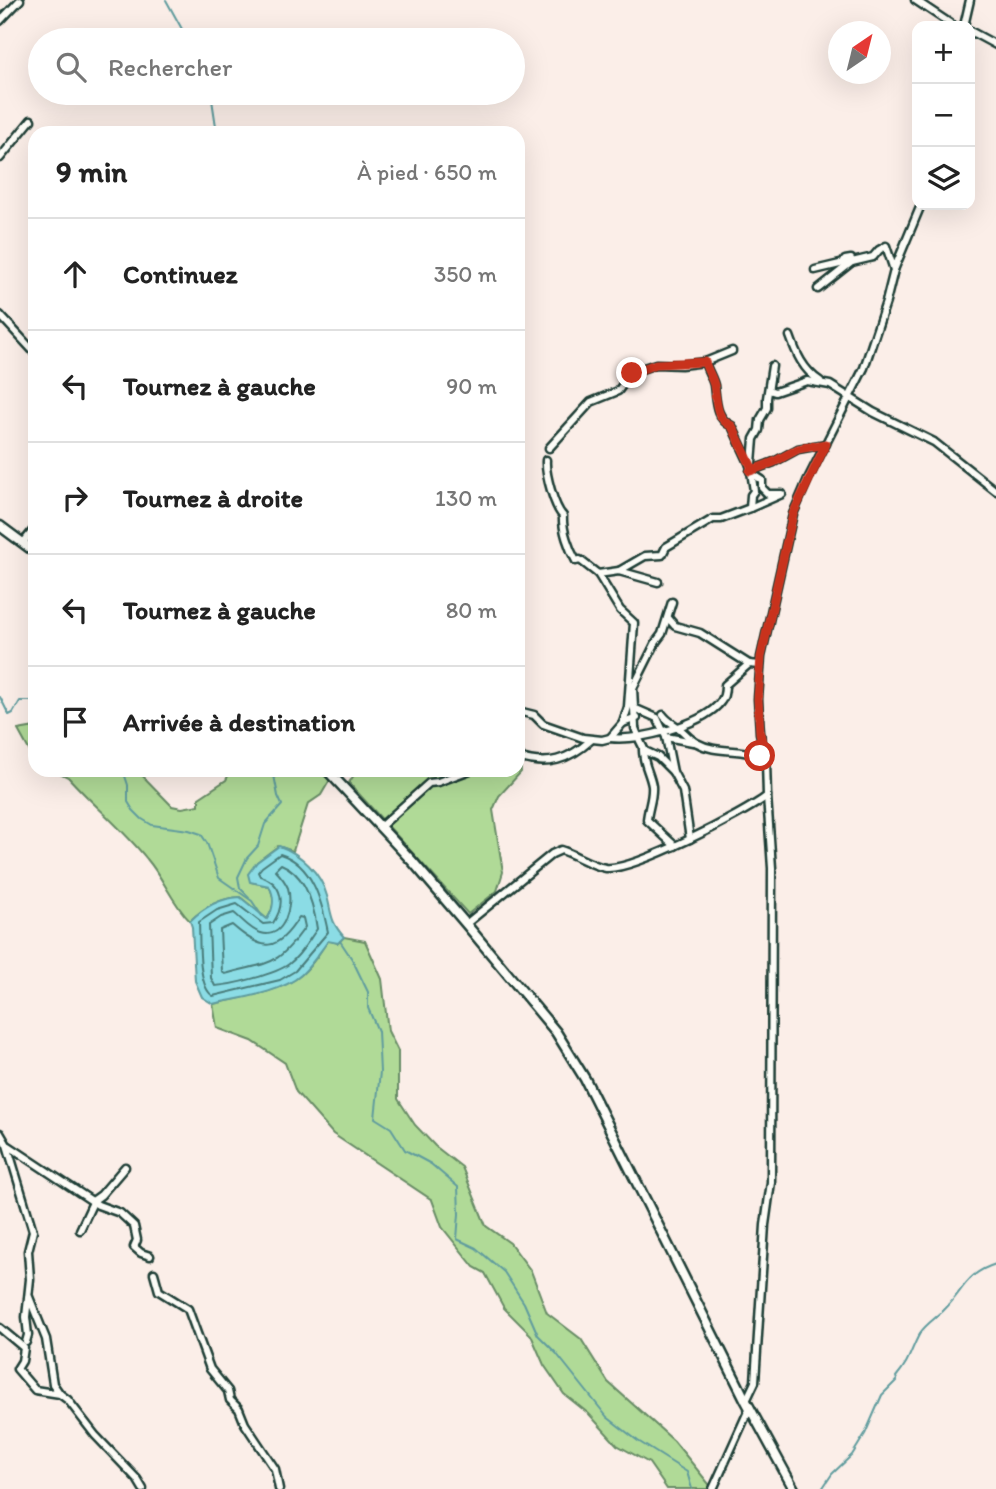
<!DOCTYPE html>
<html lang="fr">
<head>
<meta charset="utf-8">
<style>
	:root { --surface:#fff; --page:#f2f2f2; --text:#222; --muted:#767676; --line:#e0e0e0 }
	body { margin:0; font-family:Itim,sans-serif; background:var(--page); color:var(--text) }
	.controls { position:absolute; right:21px; top:21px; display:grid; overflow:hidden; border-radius:14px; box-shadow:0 7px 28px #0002 }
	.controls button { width:63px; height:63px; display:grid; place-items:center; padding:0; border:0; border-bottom:2px solid var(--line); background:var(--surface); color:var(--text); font:35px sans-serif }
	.compass { position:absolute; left:828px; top:21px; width:63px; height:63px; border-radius:50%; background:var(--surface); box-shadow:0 7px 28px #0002; rotate:35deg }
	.stop { position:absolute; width:21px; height:21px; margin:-16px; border:5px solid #c8321e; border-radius:50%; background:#fff }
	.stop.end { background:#c8321e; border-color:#fff; box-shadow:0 2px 7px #0008 }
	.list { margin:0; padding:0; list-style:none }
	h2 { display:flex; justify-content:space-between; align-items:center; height:91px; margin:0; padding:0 28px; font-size:30px }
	h2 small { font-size:23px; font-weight:400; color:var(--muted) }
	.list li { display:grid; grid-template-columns:46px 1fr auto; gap:21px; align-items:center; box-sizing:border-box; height:112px; padding:0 28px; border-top:2px solid var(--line) }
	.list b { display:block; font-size:26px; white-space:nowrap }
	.list em { font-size:23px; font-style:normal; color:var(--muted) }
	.icon { flex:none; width:38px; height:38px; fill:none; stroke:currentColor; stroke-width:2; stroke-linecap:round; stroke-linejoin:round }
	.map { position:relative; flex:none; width:996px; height:1489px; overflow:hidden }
	.search { position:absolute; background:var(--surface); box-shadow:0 7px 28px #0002; left:28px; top:28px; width:497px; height:77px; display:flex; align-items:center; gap:18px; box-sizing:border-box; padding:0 24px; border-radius:38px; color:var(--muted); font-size:26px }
	.panel { position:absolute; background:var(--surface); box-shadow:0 7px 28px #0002; left:28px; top:126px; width:497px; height:651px; border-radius:21px }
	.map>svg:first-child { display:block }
</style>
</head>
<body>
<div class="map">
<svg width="996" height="1489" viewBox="0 0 996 1489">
	<rect width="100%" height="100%" fill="#fbeee8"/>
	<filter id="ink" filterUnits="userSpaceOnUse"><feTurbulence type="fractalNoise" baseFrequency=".0143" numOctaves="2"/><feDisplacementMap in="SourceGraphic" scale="14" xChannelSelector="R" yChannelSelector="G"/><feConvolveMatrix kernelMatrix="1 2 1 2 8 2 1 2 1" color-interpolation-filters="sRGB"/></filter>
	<g filter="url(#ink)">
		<!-- green -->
		<g fill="#b0da97" stroke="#688c66" stroke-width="2">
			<polygon points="35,727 35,761 18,730"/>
			<polygon points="518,745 521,772 499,796 493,810 503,872 497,891 468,914 349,783 357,770 518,770"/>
			<path d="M54,770h83l35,36 10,2 17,-3v-7l27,-18 5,-10h90l10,8 -10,17 -13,9 -15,47 -15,-5 -21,16 -6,20 18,4c6,11 5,23 -2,33l-27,-22c-20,1 -36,10 -50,24 -18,-18 -26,-42 -43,-62 -24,-30 -54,-54 -79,-82z"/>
			<path d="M344,937l21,4 17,38 6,52 10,20v48l17,26 20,21 27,21 24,59 24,17 21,28 16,42 34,26 27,43 66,59 39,48h-46l-18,-26 -32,-18 -28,-31 -25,-20 -20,-29 -13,-30 -27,-27 -19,-35 -11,-6 -32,-40 -10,-27 -99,-66 -37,-42 -11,-29 -33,-22 -35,-13 -4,-24c26,-6 68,-12 88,-29 12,-10 19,-23 27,-35l10,3z"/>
		</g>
		<!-- water -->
		<path fill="#8bdce5" stroke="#609c9e" stroke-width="2" d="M279,846c21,7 42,27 48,50 5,19 3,25 17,41l-6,6 -10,-2c-9,12 -16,24 -27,34 -20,18 -62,23 -88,29l-11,-7 -7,-16 -3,-54 -2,-6c14,-14 30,-23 50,-24l27,22c7,-10 8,-22 2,-33l-19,-4 -2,-8 9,-12z"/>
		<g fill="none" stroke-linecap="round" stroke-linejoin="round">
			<!-- shore -->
			<g stroke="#4a7d7b" stroke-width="2">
				<path d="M280,854c33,10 42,49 48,78l-33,39 -15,9 -67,16c-16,-9 -13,-57 -14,-74l18,-12 20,-6 26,20 10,-1c13,-19 10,-40 -13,-47l-2,-4 4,-5z"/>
				<path d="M281,864c25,10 33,42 36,65 -9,12 -16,26 -28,35 -13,10 -57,21 -74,22l-4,-8 -2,-53 12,-8 13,-4c9,7 16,17 27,20 24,7 32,-29 27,-45 -3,-7 -8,-13 -13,-18z"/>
				<path d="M299,917l4,1 2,9c-29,41 -34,34 -80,47l-3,-2 -2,-42 12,-5c31,27 45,28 67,-8z"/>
			</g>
			<!-- stream -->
			<g stroke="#609c9e" stroke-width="2">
				<polyline points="166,0 188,40"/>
				<polyline points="211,93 217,133"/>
				<polyline points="0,697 9,715 13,713 20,701 35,701"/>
				<polyline points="123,770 128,785 128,802 133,810 142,819 152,825 189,830 201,834 207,843 219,878 252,901 262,916"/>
				<polyline points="249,897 240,888 238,877 247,858 258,846 265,824 282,805 278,796 273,770"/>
				<polyline points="340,941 352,959 368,992 368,1008 378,1031 380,1072 375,1118 391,1128 405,1150 431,1164 458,1187 459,1214 457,1239 476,1248 504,1272 524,1303 538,1335 556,1353 607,1417 638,1441 687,1472 692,1489"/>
				<path d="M822,1489l10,-15 20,-19 13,-21 17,-39 15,-15 -1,-3c15,-18 14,-26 24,-44 6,-9 16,-15 24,-23 20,-20 22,-37 52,-46"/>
			</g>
			<defs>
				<g id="minor">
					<polyline points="915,0 954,26"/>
					<polyline points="0,21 20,0"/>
					<polyline points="964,26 970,0"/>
					<polyline points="970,31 996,45"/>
					<polyline points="0,158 31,120"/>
					<polyline points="815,270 844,263 845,260 851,259 852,262"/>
					<polyline points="818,289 852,262 873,257 879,250 886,246 894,270"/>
					<polyline points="0,315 35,353"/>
					<path d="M790,336c6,17 13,34 30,45"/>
					<path d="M705,362c2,8 7,15 9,23 2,15 1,34 18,41l18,39"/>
					<polyline points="769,390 775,392 807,381 830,385 873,412 934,442 996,491"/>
					<polyline points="549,448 591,402 618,391 630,375 638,370 656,364 681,365 705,362 732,351"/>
					<path d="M546,460c-1,13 8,47 17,56 -1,13 6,33 13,45l4,-1 18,14 21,-3 39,11"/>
					<polyline points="750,471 774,462 798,449 826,444"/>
					<polyline points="750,508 782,494 768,494 762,488 762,480 751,473"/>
					<polyline points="23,543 35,528"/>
					<polyline points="619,571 645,556 662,555 666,547 713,519 721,519 750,508 751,495 754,491 750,465 752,463 754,439 759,430 760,420 767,408 767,398 772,366"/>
					<polyline points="598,574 620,610 634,623 628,707 623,723"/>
					<polyline points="672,602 662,634 656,642 633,688 635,728 640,741 645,751 658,757 673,772"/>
					<polyline points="669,619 675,626 700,633 749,664"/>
					<polyline points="634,708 657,718 666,737 673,772 683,791 690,839"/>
					<polyline points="518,711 534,715 543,724 583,738 602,740 610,738 623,723 637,718"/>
					<path d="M663,715c4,6 11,9 17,14 5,4 10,11 17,14 21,12 48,3 69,17"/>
					<polyline points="666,737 693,742"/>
					<path d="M610,738c28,3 88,-12 108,-33 6,-6 7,-12 7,-20l24,-21 11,1"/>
					<path d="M643,748c-1,14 7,25 9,38 1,12 -4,22 -5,34l28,26"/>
					<path d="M518,757c29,10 51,3 73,-17"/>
					<polyline points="380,827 429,783 438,782 470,770"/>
					<path d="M466,924l86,-70 9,-4c15,5 31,16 45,18 27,3 138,-54 161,-72l-1,-36 -6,-27 -2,-34 3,-42 32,-143 15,-35 56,-111 22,-66 8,-32 27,-65"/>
					<polyline points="0,1133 7,1145 33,1231 28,1251 30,1279 26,1317 28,1335 26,1342"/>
					<polyline points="9,1146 98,1205 120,1213 134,1226 137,1240 134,1247 141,1253 150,1256"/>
					<polyline points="80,1230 94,1200 101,1195 125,1167"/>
					<polyline points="154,1273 159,1291 188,1309 210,1369 228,1391 230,1400 239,1409 245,1424 275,1469 279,1489"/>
					<polyline points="29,1297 46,1339 53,1384 60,1394"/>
					<polyline points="0,1328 24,1348 22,1361 17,1369 35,1390 60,1394 68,1400 95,1435 137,1479 143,1489"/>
					<polyline points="746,1401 755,1382 765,1225 771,1182 772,868 767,796"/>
					<polyline points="713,1489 750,1407"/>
				</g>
				<g id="major">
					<polyline points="0,526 35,552"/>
					<polyline points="327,770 413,862 466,924 556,1032 585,1079 746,1401 794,1489"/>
				</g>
			</defs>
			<!-- minor casing -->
			<use href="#minor" stroke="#1f3d34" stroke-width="11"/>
			<!-- major casing -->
			<use href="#major" stroke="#1f3d34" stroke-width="13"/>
			<!-- minor -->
			<use href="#minor" stroke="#fdfcf7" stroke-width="6"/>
			<!-- major -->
			<use href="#major" stroke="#fdfcf7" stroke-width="8"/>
		</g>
	</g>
	<g fill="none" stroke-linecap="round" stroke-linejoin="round" filter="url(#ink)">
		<!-- route -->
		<path stroke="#c8321e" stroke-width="9" d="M632,373l24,-9 49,-2c2,8 7,15 9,23 3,16 1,34 18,41l20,42 -2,3 24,-9 24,-13 28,-5 -33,70 -32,143 -3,42 2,34 6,27 -6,-4"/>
	</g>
</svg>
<div class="controls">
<button>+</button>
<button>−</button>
<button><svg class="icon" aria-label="layers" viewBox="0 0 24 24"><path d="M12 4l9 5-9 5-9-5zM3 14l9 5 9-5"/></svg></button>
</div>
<svg class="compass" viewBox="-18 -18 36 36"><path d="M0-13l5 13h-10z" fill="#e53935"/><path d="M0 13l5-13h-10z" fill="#767676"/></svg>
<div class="stop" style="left:760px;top:756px"></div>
<div class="stop end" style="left:632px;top:373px"></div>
<div class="search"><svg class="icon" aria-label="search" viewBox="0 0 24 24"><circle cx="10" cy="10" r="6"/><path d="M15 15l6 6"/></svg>Rechercher</div>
<section class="panel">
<h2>9 min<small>À pied · 650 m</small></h2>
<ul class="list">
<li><svg class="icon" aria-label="ahead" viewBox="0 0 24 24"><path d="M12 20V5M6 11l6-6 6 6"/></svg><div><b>Continuez</b></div><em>350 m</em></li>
<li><svg class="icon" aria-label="left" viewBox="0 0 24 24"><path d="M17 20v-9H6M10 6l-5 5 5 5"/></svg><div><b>Tournez à gauche</b></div><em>90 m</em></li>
<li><svg class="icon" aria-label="right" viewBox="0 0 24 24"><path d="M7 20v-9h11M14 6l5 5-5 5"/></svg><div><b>Tournez à droite</b></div><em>130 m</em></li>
<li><svg class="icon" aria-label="left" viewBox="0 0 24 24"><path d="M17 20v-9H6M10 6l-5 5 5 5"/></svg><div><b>Tournez à gauche</b></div><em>80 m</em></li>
<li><svg class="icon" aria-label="arrive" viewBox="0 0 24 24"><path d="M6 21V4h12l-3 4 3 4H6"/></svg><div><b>Arrivée à destination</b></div></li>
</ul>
</section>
</div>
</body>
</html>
